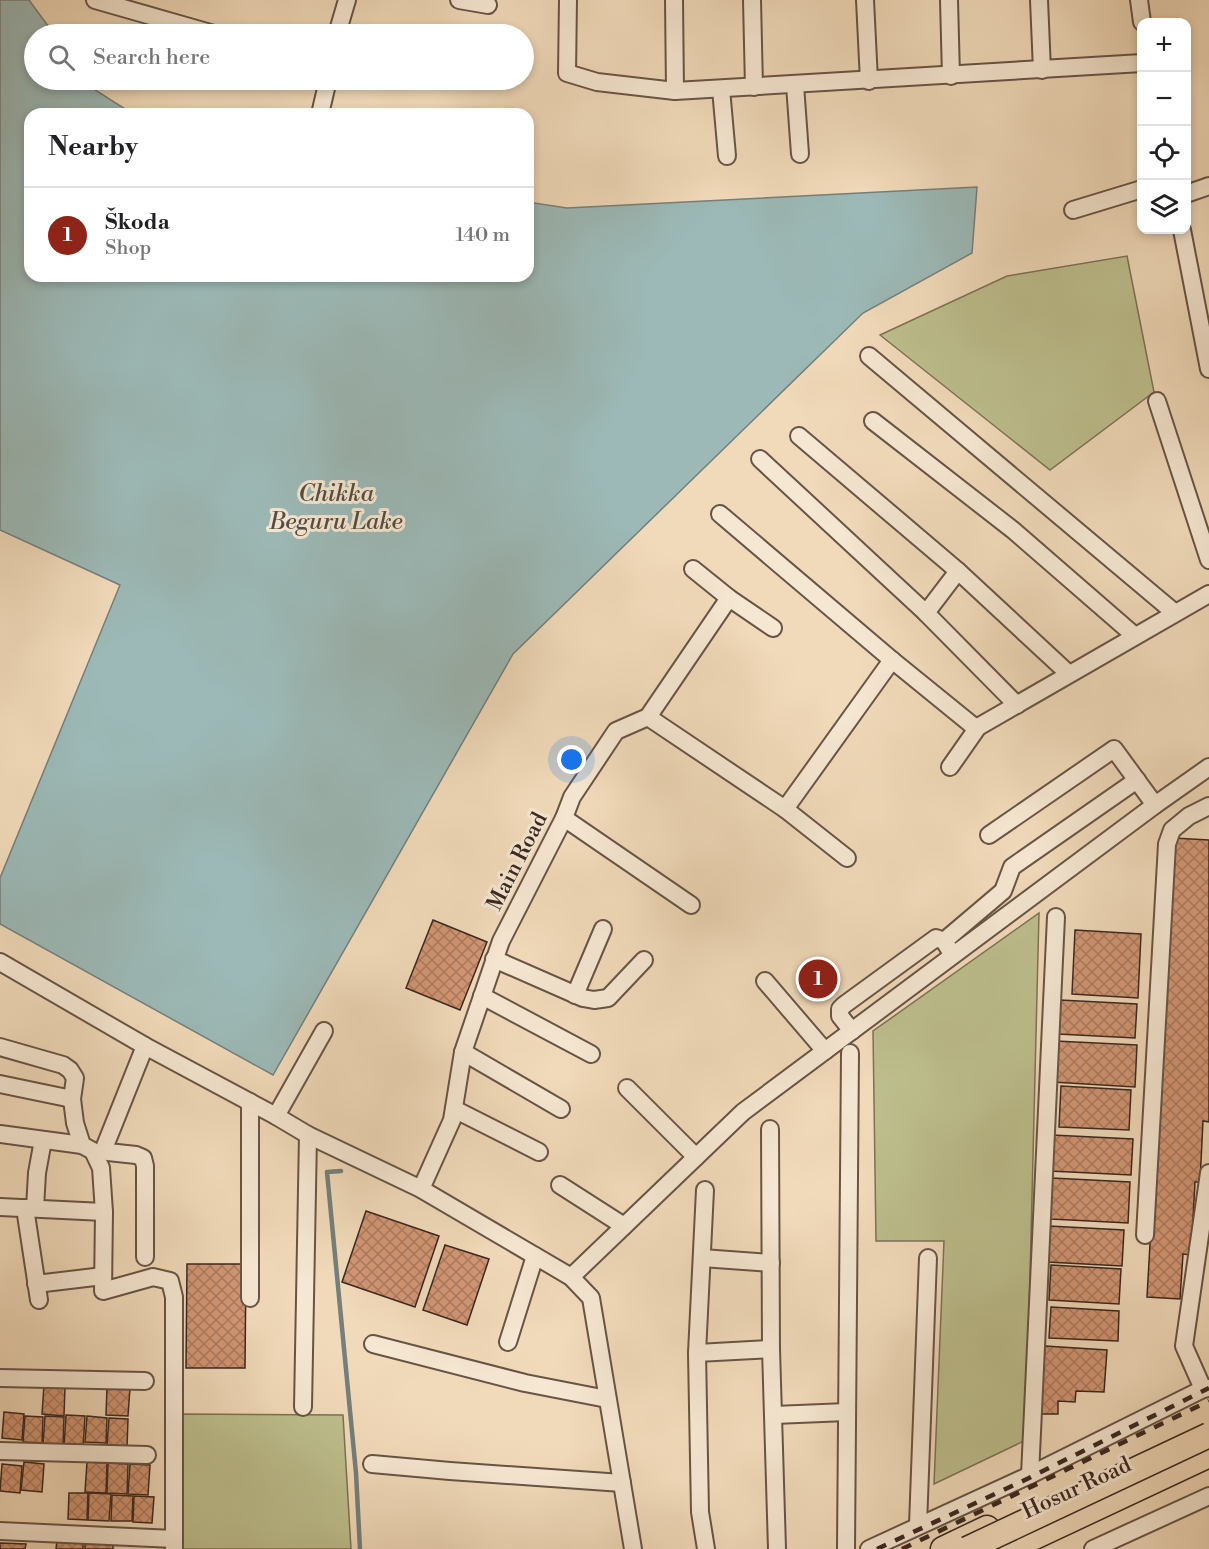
<!DOCTYPE html>
<html lang="en">
<head>
<meta charset="utf-8">
<style>
	:root { --surface:#fff; --page:#f2f2f2; --text:#202124; --muted:#757577; --line:#e0e0e0; --accent:#8f2418 }
	body { margin:0; font-family:"Libre Bodoni",serif; background:var(--page); color:var(--text) }
	.controls { position:absolute; right:18px; top:18px; display:grid; overflow:hidden; border-radius:12px; box-shadow:0 3px 9px #0003 }
	.controls button { width:54px; height:54px; display:grid; place-items:center; padding:0; border:0; border-bottom:2px solid var(--line); background:var(--surface); color:var(--text); font:30px sans-serif }
	.you { position:absolute; left:572px; top:760px; width:21px; height:21px; margin:-15px; border:4px solid #fff; border-radius:50%; background:#1a73e8; box-shadow:0 0 0 9px #1a73e833 }
	.badge { display:grid; place-items:center; width:39px; height:39px; border-radius:50%; background:var(--accent); color:#fff; font-size:20px; font-weight:700 }
	.pin { position:absolute; translate:-50% -50%; border:3px solid #fff; box-shadow:0 2px 6px #0006 }
	.list { margin:0; padding:0; list-style:none }
	h2 { display:flex; justify-content:space-between; align-items:center; height:78px; margin:0; padding:0 24px; font-size:26px }
	h2 small { font-size:20px; font-weight:400; color:var(--muted) }
	.list li { display:grid; grid-template-columns:39px 1fr auto; gap:18px; align-items:center; box-sizing:border-box; height:96px; padding:0 24px; border-top:2px solid var(--line) }
	.list b { display:block; font-size:22px; white-space:nowrap }
	.list p { margin:0; font-size:20px; white-space:nowrap; color:var(--muted) }
	.list em { font-size:20px; font-style:normal; color:var(--muted) }
	.icon { flex:none; width:33px; height:33px; fill:none; stroke:currentColor; stroke-width:2; stroke-linecap:round; stroke-linejoin:round }
	.map { position:relative; flex:none; width:1209px; height:1549px; overflow:hidden }
	.search { position:absolute; background:var(--surface); box-shadow:0 3px 9px #0003; left:24px; top:24px; width:510px; height:66px; display:flex; align-items:center; gap:15px; box-sizing:border-box; padding:0 21px; border-radius:33px; color:var(--muted); font-size:22px }
	.panel { position:absolute; background:var(--surface); box-shadow:0 3px 9px #0003; left:24px; top:108px; width:510px; height:174px; border-radius:18px }
	.map>svg:first-child { display:block }
</style>
</head>
<body>
<div class="map">
<svg width="1209" height="1549" viewBox="0 0 1209 1549">
	<defs>
		<pattern id="building-cross-hatch" width="8" height="8" patternUnits="userSpaceOnUse" patternTransform="scale(1.5)"><rect width="8" height="8" fill="#d29674"/><path d="M0 0l8 8M0 8l8-8" fill="none" stroke="#ab7a5f"/></pattern>
	</defs>
	<rect width="100%" height="100%" fill="#f1daba"/>
	<filter id="stains"><feTurbulence type="fractalNoise" baseFrequency=".00333" numOctaves="4"/><feColorMatrix values="0 0 0 0 .2 0 0 0 0 .09 0 0 0 0 .02 0 0 0 .5 -.17"/></filter>
	<radialGradient id="worn" r=".72"><stop offset=".6" stop-color="#630" stop-opacity="0"/><stop offset="1" stop-color="#630" stop-opacity=".3"/></radialGradient>
	<!-- grass -->
	<g fill="#bdbe8d" stroke="#7c7256" stroke-width="1.5">
		<polygon points="1127,256 1154,392 1050,470 880,335 1007,276"/>
		<polygon points="1039,913 1026,1440 934,1484 944,1241 876,1241 873,1031"/>
		<polygon points="181,1414 343,1415 351,1549 182,1549"/>
	</g>
	<!-- water -->
	<polygon fill="#9cb9b7" stroke="#757f7b" stroke-width="1.5" points="0,0 29,0 54,34 34,34 34,80 86,80 92,88 133,114 30,114 30,276 528,276 528,202 567,208 977,187 972,253 863,313 513,654 273,1075 0,924 0,878 120,585 0,530"/>
	<g fill="none" stroke-linecap="round" stroke-linejoin="round">
		<!-- stream -->
		<polyline stroke="#757f7b" stroke-width="4.5" points="341,1171 327,1172 356,1473 360,1549"/>
	</g>
	<!-- building -->
	<g fill="url(#building-cross-hatch)" stroke="#3a2720" stroke-width="1.5">
		<polygon points="1173,838 1209,840 1209,1122 1203,1121 1200,1182 1195,1182 1191,1255 1183,1254 1180,1299 1147,1297"/>
		<polygon points="433,920 487,942 460,1010 406,988"/>
		<polygon points="1075,930 1141,934 1138,998 1072,994"/>
		<polygon points="1060,1000 1137,1004 1135,1038 1058,1034"/>
		<polygon points="1055,1041 1137,1045 1135,1087 1053,1082"/>
		<polygon points="1061,1086 1131,1090 1129,1130 1059,1127"/>
		<polygon points="1052,1135 1133,1139 1131,1175 1050,1171"/>
		<polygon points="1052,1178 1130,1182 1128,1223 1051,1219"/>
		<polygon points="366,1211 439,1236 415,1307 342,1282"/>
		<polygon points="1049,1226 1124,1230 1122,1266 1047,1262"/>
		<polygon points="445,1245 489,1259 467,1325 423,1310"/>
		<polygon points="187,1264 246,1264 245,1368 186,1368"/>
		<polygon points="1051,1265 1121,1269 1119,1304 1049,1300"/>
		<polygon points="1051,1307 1119,1311 1118,1341 1049,1338"/>
		<polygon points="1045,1346 1107,1350 1104,1392 1076,1391 1075,1402 1058,1401 1058,1414 1041,1414"/>
		<polygon points="44,1385 65,1387 64,1416 42,1414"/>
		<polygon points="107,1387 130,1388 128,1416 106,1415"/>
		<polygon points="4,1412 24,1414 22,1440 2,1438"/>
		<polygon points="66,1415 85,1416 83,1448 64,1447"/>
		<polygon points="25,1416 43,1417 42,1443 23,1442"/>
		<polygon points="45,1416 64,1417 63,1446 43,1444"/>
		<polygon points="87,1416 107,1418 106,1443 85,1442"/>
		<polygon points="109,1418 128,1419 127,1447 107,1446"/>
		<polygon points="24,1462 44,1464 42,1492 21,1490"/>
		<polygon points="87,1462 107,1463 106,1493 85,1492"/>
		<polygon points="108,1463 128,1464 127,1494 107,1493"/>
		<polygon points="2,1464 22,1466 20,1493 0,1491"/>
		<polygon points="130,1464 150,1465 148,1495 128,1494"/>
		<polygon points="69,1493 88,1493 87,1520 68,1519"/>
		<polygon points="89,1493 111,1494 109,1521 88,1520"/>
		<polygon points="112,1495 133,1496 132,1521 111,1521"/>
		<polygon points="134,1496 154,1497 152,1523 133,1522"/>
		<polygon points="57,1540 83,1541 83,1549 56,1549"/>
		<polygon points="85,1541 113,1543 113,1549 85,1549"/>
		<polygon points="0,1543 26,1544 25,1549 0,1549"/>
	</g>
	<g fill="none" stroke-linecap="round" stroke-linejoin="round">
		<defs>
			<g id="minor">
				<polyline points="95,0 214,34"/>
				<polyline points="459,0 488,5"/>
				<polyline points="568,0 567,73 597,82 675,91 1142,63"/>
				<polyline points="674,0 675,91"/>
				<polyline points="752,0 754,87"/>
				<polyline points="865,0 869,81"/>
				<polyline points="949,0 951,76"/>
				<polyline points="1039,0 1042,70"/>
				<polyline points="1139,0 1142,22"/>
				<polyline points="337,34 347,0"/>
				<polyline points="795,85 800,154"/>
				<polyline points="721,89 727,156"/>
				<polyline points="320,114 328,80"/>
				<polyline points="1186,194 1209,186"/>
				<polyline points="1073,210 1142,189"/>
				<polyline points="1182,230 1209,369"/>
				<polyline points="869,356 1175,613"/>
				<polyline points="1157,401 1209,560"/>
				<polyline points="873,421 1013,530 1135,636"/>
				<polyline points="799,436 958,571 1069,674"/>
				<polyline points="760,459 926,613 1017,705"/>
				<polyline points="720,514 892,660 972,725 978,727"/>
				<polyline points="693,569 729,598 773,628"/>
				<polyline points="926,613 958,571"/>
				<polyline points="648,717 785,809 892,660"/>
				<polyline points="950,767 978,727 1209,594"/>
				<polyline points="785,809 847,858"/>
				<polyline points="564,818 691,905"/>
				<polyline points="989,835 1114,749 1155,805"/>
				<polyline points="944,941 1003,891 1012,867 1137,780"/>
				<polyline points="494,959 583,998 594,1000 608,998 644,960"/>
				<polyline points="0,962 145,1046 276,1116 308,1135 421,1189 571,1277 591,1298 633,1549"/>
				<polyline points="765,981 825,1051"/>
				<polyline points="575,995 603,929"/>
				<polyline points="482,996 591,1054"/>
				<polyline points="852,1031 840,1016 840,1009 844,1005 936,938 944,941 949,949"/>
				<polyline points="145,1046 105,1146 108,1152 136,1155 143,1158 145,1166 145,1257"/>
				<polyline points="0,1047 63,1065 70,1070 75,1078 72,1099 75,1123 82,1145 93,1151 101,1168 104,1212 103,1291 153,1277 170,1281 174,1297 174,1549"/>
				<polyline points="463,1052 561,1109"/>
				<polyline points="0,1084 72,1099"/>
				<polyline points="627,1088 696,1157"/>
				<polyline points="454,1109 539,1152"/>
				<polyline points="276,1116 324,1031"/>
				<polyline points="770,1129 771,1349 777,1549"/>
				<polyline points="0,1134 82,1145"/>
				<polyline points="560,1185 624,1226"/>
				<polyline points="421,1189 452,1120 463,1052 501,941 564,818 572,797 616,731 648,717 729,598"/>
				<polyline points="705,1190 697,1353 700,1512 706,1549"/>
				<polyline points="0,1207 104,1212"/>
				<polyline points="25,1208 39,1300"/>
				<polyline points="35,1208 37,1173 43,1140"/>
				<polyline points="1145,1235 1167,844 1172,830 1189,816 1209,806"/>
				<polyline points="702,1258 771,1263"/>
				<polyline points="571,1277 743,1112 1155,805 1209,767"/>
				<polyline points="36,1284 103,1276"/>
				<polyline points="250,1298 250,1102"/>
				<polyline points="508,1342 535,1256"/>
				<polyline points="373,1344 525,1383 607,1399"/>
				<polyline points="697,1353 771,1349"/>
				<polyline points="0,1378 145,1381"/>
				<polyline points="1203,1389 1184,1346 1209,1173"/>
				<polyline points="303,1407 308,1135"/>
				<polyline points="774,1415 847,1412"/>
				<polyline points="0,1451 147,1455"/>
				<polyline points="372,1464 450,1471 622,1483"/>
				<polyline points="1030,1475 1056,917"/>
				<polyline points="918,1525 928,1258"/>
				<polyline points="0,1531 174,1539"/>
				<polyline points="846,1549 850,1053"/>
				<polyline points="869,1549 1030,1475 1203,1389 1209,1388"/>
				<polyline points="1093,1549 1209,1496"/>
			</g>
			<g id="highway">
				<polyline points="943,1549 987,1528"/>
				<polyline points="1009,1549 1209,1455"/>
			</g>
		</defs>
		<!-- minor casing -->
		<use href="#minor" stroke="#685446" stroke-width="20"/>
		<!-- highway casing -->
		<use href="#highway" stroke="#3a2720" stroke-width="27"/>
		<!-- minor -->
		<use href="#minor" stroke="#f6e7d2" stroke-width="16"/>
		<!-- highway -->
		<use href="#highway" stroke="#f1daba" stroke-width="24"/>
		<!-- rail -->
		<g stroke="#3a2720" stroke-width="4.5" stroke-dasharray="10 10" stroke-linecap="butt">
			<polyline points="877,1549 1027,1479 1209,1388"/>
			<polyline points="902,1549 1209,1401"/>
		</g>
		<defs>
			<polyline id="highway-bridge" points="967,1549 1209,1435"/>
		</defs>
		<!-- highway-bridge casing -->
		<use href="#highway-bridge" stroke="#3a2720" stroke-width="27" stroke-linecap="butt"/>
		<!-- highway-bridge -->
		<use href="#highway-bridge" stroke="#f1daba" stroke-width="24"/>
	</g>
	<g text-anchor="middle" stroke-width="6" stroke-linejoin="round" paint-order="stroke">
		<!-- street labels -->
		<g font-size="22" fill="#3a2720" stroke="#f6e7d2">
			<text transform="translate(516 861) rotate(-63)" y="8">Main Road</text>
			<text transform="translate(1076 1487) rotate(-25)" y="8">Hosur Road</text>
		</g>
		<!-- water labels -->
		<g font-size="24" font-style="italic" fill="#524c46" stroke="#f6e7d2">
			<text x="336" y="501">Chikka<tspan x="336" dy="28">Beguru Lake</tspan></text>
		</g>
	</g>
	<rect width="100%" height="100%" filter="url(#stains)"/>
	<rect width="100%" height="100%" fill="url(#worn)"/>
</svg>
<div class="controls">
<button>+</button>
<button>−</button>
<button><svg class="icon" aria-label="locate" viewBox="0 0 24 24"><circle cx="12" cy="12" r="6"/><path d="M12 2v4M12 18v4M2 12h4M18 12h4"/></svg></button>
<button><svg class="icon" aria-label="layers" viewBox="0 0 24 24"><path d="M12 4l9 5-9 5-9-5zM3 14l9 5 9-5"/></svg></button>
</div>
<div class="you"></div>
<div class="pin badge" style="left:818px;top:979px">1</div>
<div class="search"><svg class="icon" aria-label="search" viewBox="0 0 24 24"><circle cx="10" cy="10" r="6"/><path d="M15 15l6 6"/></svg>Search here</div>
<section class="panel">
<h2>Nearby<small></small></h2>
<ul class="list">
<li><span class="badge">1</span><div><b>Škoda</b><p>Shop</p></div><em>140 m</em></li>
</ul>
</section>
</div>
</body>
</html>
